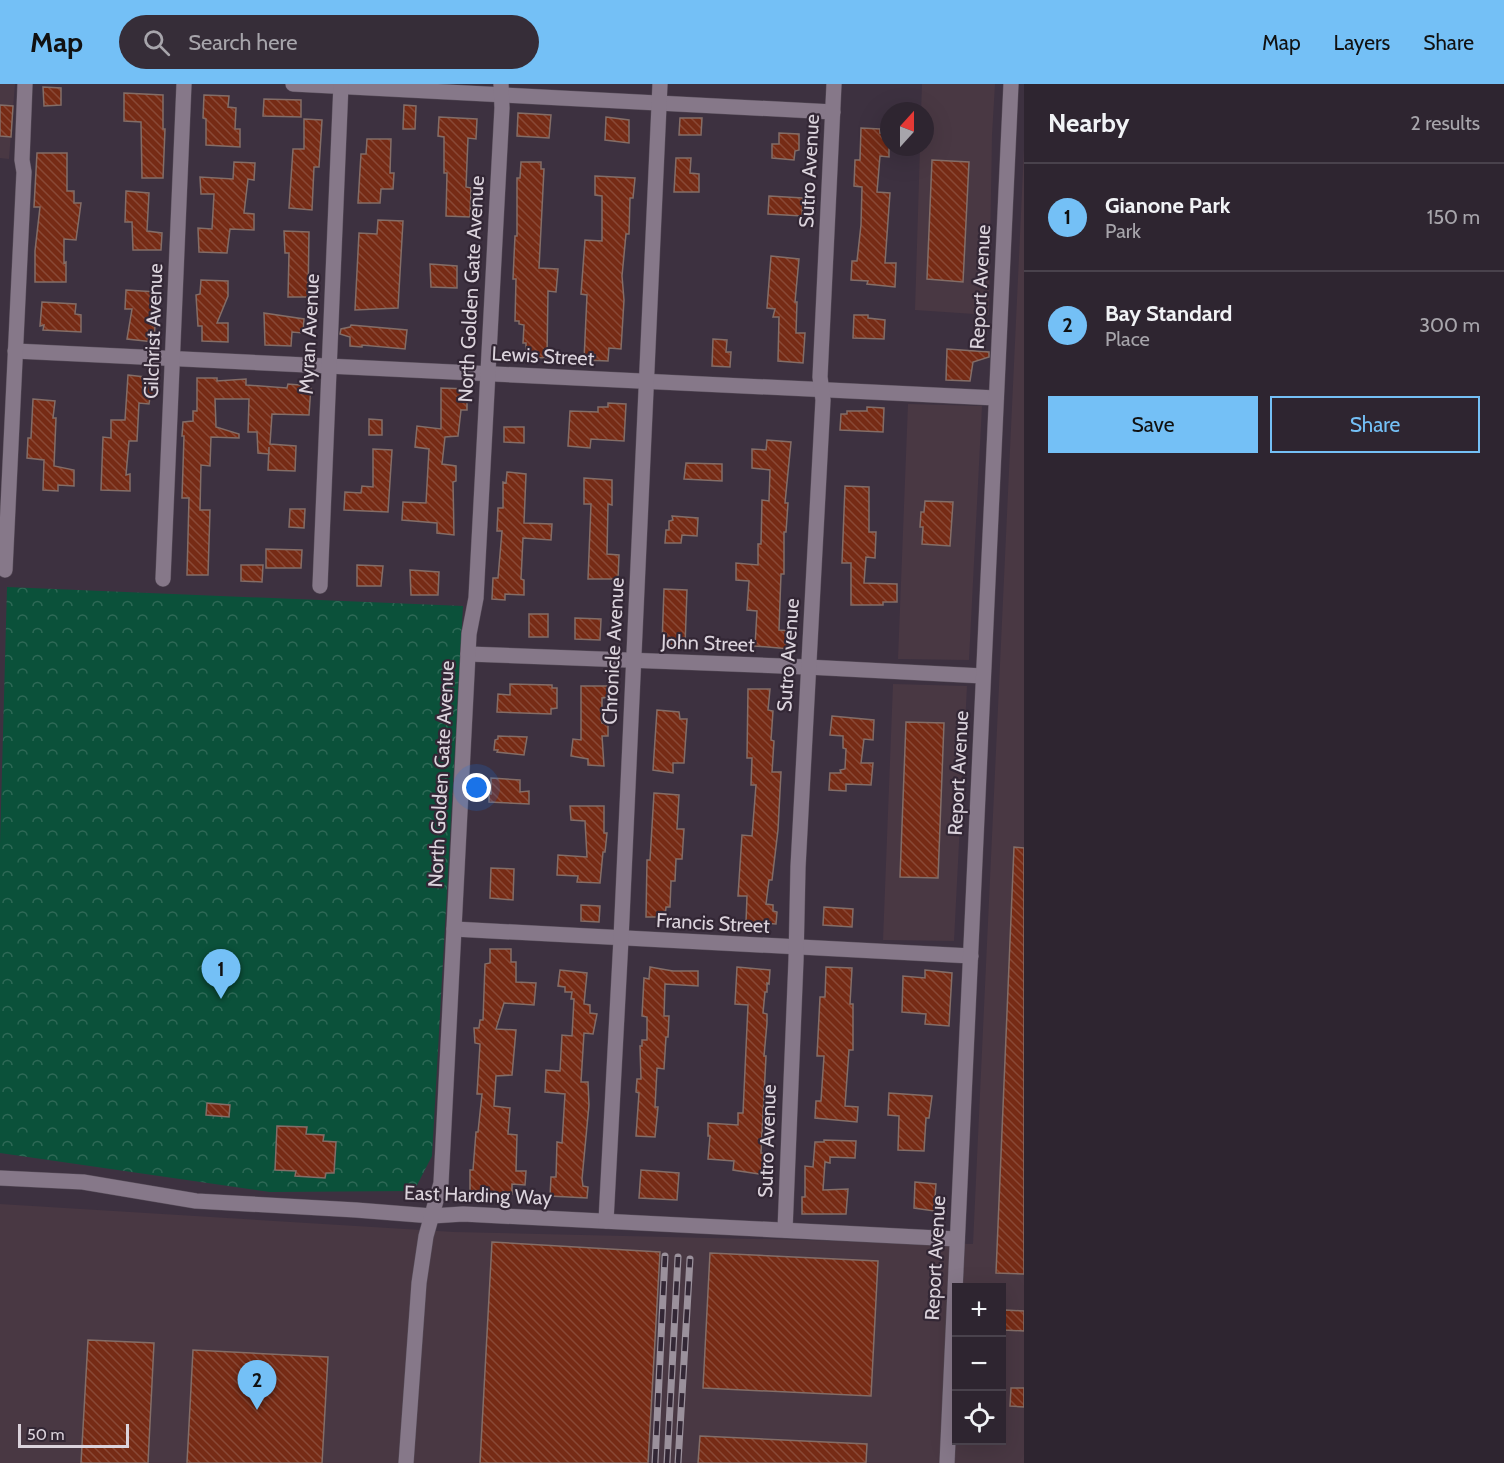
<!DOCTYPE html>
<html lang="en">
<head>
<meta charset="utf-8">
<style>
	:root { --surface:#2e2530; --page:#362d38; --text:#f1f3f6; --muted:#a7a5ab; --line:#49424c; --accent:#74c0f6 }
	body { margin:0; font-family:Cabin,sans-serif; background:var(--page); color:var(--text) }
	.controls { position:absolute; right:18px; bottom:18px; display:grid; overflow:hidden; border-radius:0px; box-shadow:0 6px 24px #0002 }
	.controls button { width:54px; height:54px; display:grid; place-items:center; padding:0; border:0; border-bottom:2px solid var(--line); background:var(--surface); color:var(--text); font:30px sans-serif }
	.compass { position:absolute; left:880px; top:18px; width:54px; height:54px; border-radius:50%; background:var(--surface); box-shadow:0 6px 24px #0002; rotate:21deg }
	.scale { position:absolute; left:18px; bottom:15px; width:111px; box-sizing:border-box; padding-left:6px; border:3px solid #dbd3dc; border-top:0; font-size:16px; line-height:21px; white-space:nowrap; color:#dbd3dc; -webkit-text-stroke:4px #332735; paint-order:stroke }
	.you { position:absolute; left:477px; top:704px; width:21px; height:21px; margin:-15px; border:4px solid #fff; border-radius:50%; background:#1a73e8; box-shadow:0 0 0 9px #1a73e833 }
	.badge { display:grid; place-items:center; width:39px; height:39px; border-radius:50%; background:var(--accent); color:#111; font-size:20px; font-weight:700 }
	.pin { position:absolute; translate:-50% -50px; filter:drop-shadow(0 2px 3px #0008) }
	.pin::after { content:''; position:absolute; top:32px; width:21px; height:18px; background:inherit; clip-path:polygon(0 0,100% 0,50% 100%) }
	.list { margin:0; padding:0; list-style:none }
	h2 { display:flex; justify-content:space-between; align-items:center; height:78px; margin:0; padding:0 24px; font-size:26px }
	h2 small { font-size:20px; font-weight:400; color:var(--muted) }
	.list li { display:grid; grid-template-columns:39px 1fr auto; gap:18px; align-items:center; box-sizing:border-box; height:108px; padding:0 24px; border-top:2px solid var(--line) }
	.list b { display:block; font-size:22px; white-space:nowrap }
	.list p { margin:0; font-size:20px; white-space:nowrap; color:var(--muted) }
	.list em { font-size:20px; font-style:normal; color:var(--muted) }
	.actions { display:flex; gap:12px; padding:18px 24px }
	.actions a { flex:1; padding:14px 0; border:2px solid var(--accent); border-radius:0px; text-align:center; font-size:21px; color:var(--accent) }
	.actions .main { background:var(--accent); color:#111 }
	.icon { flex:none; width:33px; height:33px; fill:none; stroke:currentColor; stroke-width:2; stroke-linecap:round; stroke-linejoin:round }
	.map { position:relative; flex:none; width:1024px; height:1379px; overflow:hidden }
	header { display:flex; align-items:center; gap:36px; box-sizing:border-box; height:84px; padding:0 30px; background:var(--accent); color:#111 }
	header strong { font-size:28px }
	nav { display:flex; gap:33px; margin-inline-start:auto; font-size:21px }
	.search { width:420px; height:54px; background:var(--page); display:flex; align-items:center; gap:15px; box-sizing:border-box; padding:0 21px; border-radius:33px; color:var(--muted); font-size:22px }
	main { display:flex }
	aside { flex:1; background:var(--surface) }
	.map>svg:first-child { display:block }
</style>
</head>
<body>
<header>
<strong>Map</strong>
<div class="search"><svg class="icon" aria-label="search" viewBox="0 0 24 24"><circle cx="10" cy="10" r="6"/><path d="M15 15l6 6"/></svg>Search here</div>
<nav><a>Map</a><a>Layers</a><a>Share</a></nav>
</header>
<main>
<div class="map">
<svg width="1024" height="1379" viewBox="0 0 1024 1379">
	<defs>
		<pattern id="forest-crowns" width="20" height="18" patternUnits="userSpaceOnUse" patternTransform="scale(1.5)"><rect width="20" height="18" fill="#0b513a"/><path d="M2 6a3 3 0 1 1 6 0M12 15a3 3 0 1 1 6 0" fill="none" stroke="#2e6956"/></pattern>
		<pattern id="building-back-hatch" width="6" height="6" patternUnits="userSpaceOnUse" patternTransform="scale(1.5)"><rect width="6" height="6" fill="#762b15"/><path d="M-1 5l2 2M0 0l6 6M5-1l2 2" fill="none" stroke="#894936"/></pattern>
	</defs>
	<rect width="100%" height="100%" fill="#3d3140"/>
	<!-- industrial -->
	<g fill="#493843" fill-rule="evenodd">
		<polygon points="0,0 15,0 9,75 0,74"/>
		<polygon points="922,0 995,0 992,51 989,231 915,226 920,63 925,63 925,27 921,27"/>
		<path d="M1024,65v1314h-1024v-259l454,28 519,12zM956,1204h46v152h-46z"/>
		<polygon points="908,320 982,322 969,576 898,575"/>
		<polygon points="893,600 967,602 954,857 883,856"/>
	</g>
	<!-- forest -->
	<polygon fill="url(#forest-crowns)" points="7,503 463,522 432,1072 414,1107 270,1108 0,1069 0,760"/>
	<!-- building -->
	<g fill="url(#building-back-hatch)" stroke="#836d67" stroke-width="1.5">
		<polygon points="43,3 61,4 61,21 44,22"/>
		<polygon points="124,9 163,11 163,45 165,45 163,94 142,94 141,38 124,37"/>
		<polygon points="204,11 229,12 228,23 236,24 235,45 240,45 240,63 206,61 206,35 203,34"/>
		<polygon points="264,15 301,16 301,33 263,32"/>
		<polygon points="0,21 13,22 11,53 0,52"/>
		<polygon points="404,21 416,22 415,45 403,45"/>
		<polygon points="518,29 551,31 549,54 517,52"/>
		<polygon points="439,33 477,35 476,55 468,54 466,103 471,104 470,133 446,132 447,89 444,89 444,53 438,52"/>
		<polygon points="606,33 629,36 629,59 605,56"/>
		<polygon points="680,34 702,34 701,51 679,51"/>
		<polygon points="304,35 322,36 319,83 314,83 312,126 289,124 293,65 304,65"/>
		<polygon points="861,44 880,45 880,49 889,50 889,73 880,72 877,108 890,109 885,179 896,179 895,203 867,200 868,197 851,196 852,177 857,177 861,141 862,103 854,102 855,76 860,76"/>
		<polygon points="779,49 799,50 799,66 795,67 794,76 772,74 772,60 779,60"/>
		<polygon points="367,55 391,55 390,89 394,89 393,105 381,105 380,119 358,119 361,70 366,70"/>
		<polygon points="37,69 67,69 67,107 74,107 74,119 81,119 76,156 64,155 64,179 66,178 66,198 35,198 35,167 40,123 34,123"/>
		<polygon points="676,74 691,74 690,89 699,90 699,108 674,108"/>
		<polygon points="932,76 969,78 963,198 927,195"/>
		<polygon points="234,78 255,79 254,96 248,95 244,129 254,130 254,146 230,145 227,169 199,168 198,144 212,145 214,110 201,110 200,93 233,95"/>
		<polygon points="521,78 541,78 541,85 544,85 539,184 558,185 556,208 548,207 547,274 526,273 526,259 523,259 524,241 519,240 519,237 515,237 516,195 513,195 515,152 517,152 517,94 520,94"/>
		<polygon points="595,92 635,94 633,114 630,114 629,150 626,150 622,192 624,216 621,265 609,264 608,277 584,276 587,211 581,210 585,156 602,157 602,112 595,111"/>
		<polygon points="126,107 149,109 147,147 162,149 161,166 133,166 132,138 125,138"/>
		<polygon points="769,112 803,114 802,132 768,130"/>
		<polygon points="378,136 403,137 398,224 355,226 359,149 377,150"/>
		<polygon points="284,147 309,148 308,213 288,213 289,169 285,169"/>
		<polygon points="771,172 799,175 795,218 797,218 796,249 805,249 803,279 778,277 779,233 773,233 775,225 767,224"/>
		<polygon points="430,180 457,182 457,204 431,203"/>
		<polygon points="201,196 228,197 228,212 217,239 228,239 228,258 202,257 202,242 198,242 196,211 200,210"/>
		<polygon points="126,206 157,208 154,258 127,255 132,225 125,225"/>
		<polygon points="42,218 76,220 75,230 81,231 81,248 43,246 44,241 40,242"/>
		<polygon points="264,229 304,235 303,249 292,248 291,262 265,261"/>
		<polygon points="854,231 868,231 868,234 885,236 884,255 853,254"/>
		<polygon points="351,241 407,246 405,265 362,261 362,263 350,262 350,253 340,250 341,245 350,243"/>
		<polygon points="713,255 727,256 726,268 731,268 730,283 712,282"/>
		<polygon points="947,265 989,268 989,273 973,278 970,297 946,296"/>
		<polygon points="128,291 154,294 154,313 150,313 149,320 139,319 137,357 129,357 126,391 130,390 130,407 101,406 103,353 111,354 111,336 125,336"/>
		<polygon points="197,294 217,294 217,297 246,295 246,301 287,304 288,300 311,302 309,331 272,330 270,360 296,362 295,387 268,386 269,363 269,370 258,369 257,348 248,348 249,315 215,315 216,343 239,350 239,354 211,353 210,382 201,381 200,426 210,426 208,491 187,491 189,414 182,414 184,352 182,352 183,338 193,337 193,327 197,327"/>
		<polygon points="441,304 467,305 467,326 461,326 458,352 445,353 442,380 456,382 456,397 453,398 454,451 437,449 437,439 402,436 403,418 426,419 429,365 415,363 417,342 441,345"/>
		<polygon points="33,315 55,317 53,334 56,334 54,382 74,386 74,402 58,401 58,407 43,406 44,376 27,374 28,354 31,354"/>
		<polygon points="608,319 626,320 624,357 591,355 590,364 568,362 570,327 598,328 598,323 608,323"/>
		<polygon points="867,323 884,324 883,348 840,346 841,330 847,330 847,327 867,327"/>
		<polygon points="369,335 382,336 382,351 369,351"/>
		<polygon points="504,343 524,343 524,359 504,358"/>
		<polygon points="767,356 791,358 785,419 788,419 786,448 784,448 784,490 781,490 779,546 791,547 790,565 755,562 757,527 747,526 749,497 736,496 736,479 758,481 758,460 761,460 762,416 769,417 770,386 752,384 752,365 766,366"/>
		<polygon points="373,365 392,366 388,428 344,426 345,408 361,409 362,402 373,403"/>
		<polygon points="686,379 722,380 722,397 684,395"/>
		<polygon points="507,388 526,390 524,439 552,440 551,456 523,454 521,495 524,496 524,511 505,510 505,516 492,515 493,494 498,494 502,447 497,447 498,424 503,424 503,398 506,399"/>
		<polygon points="584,394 612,396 612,421 608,420 607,470 619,471 618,495 588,495 591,420 584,420"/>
		<polygon points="845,402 869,403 869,448 876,448 875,474 866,473 864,499 897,500 897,518 883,518 883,521 851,521 851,479 842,479"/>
		<polygon points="925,417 953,418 950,462 922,460 923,443 920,443 921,428 924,428"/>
		<polygon points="290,425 305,425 304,444 289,443"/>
		<polygon points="672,432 698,434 697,452 682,451 681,459 665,459 666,446 669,446 669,437 673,436"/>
		<polygon points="266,465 302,466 301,484 266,484"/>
		<polygon points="241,481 263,481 262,498 241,497"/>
		<polygon points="357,481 383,482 381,502 357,502"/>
		<polygon points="410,486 439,488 438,511 411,511"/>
		<polygon points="664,505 687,506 685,562 662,560"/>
		<rect x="529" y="530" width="19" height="23"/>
		<polygon points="575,534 601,535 600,556 575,555"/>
		<polygon points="510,600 552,601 552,604 557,604 557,624 551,625 551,630 497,628 498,610 510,611"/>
		<polygon points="581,602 610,602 610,613 602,614 602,639 608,639 608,652 602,652 604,682 588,681 588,675 571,672 573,655 581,656"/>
		<polygon points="748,605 770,605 768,626 773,627 771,656 774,657 772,688 781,688 778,746 772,796 769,796 766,820 773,821 773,827 777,828 776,840 746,838 747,812 738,812 742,751 752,752 756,701 751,701 752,674 747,674"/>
		<polygon points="657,626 679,628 680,635 687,635 684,679 673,679 673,689 653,686"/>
		<polygon points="832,632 874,636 873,656 864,655 861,679 873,679 871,701 846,700 846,707 829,706 830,689 841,689 840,686 845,685 846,665 843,664 843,652 830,651"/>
		<polygon points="906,638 944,639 938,794 900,793"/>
		<polygon points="498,652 527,653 524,671 497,668 498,666 494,666 495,656 498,655"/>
		<polygon points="491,694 520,696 520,708 529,707 529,720 489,718 489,710 491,710"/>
		<polygon points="654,709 679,711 677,745 684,745 682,775 676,775 675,797 671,797 670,823 666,823 665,833 646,833 647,776 650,776"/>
		<polygon points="570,722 604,722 604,749 607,749 605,768 603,768 600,799 577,798 578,792 557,791 558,771 587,773 585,737 571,736"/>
		<polygon points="1014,763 1024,764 1024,1190 996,1189"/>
		<polygon points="491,784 514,785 513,816 490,814"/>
		<polygon points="581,821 600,822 599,838 581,837"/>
		<polygon points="824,823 853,825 852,843 823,841"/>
		<polygon points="490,865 511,865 511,878 516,878 516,898 536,899 534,921 504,919 496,945 516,946 512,991 496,992 494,1022 510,1024 508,1050 517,1051 516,1087 526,1087 525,1101 512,1100 512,1110 470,1108 470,1086 473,1086 476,1048 478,1048 482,1010 477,1010 480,960 475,959 474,944 479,944 480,936 483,936 485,880 490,879"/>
		<polygon points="650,883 673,887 698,887 698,902 665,900 664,932 669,932 668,953 666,953 664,985 657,984 655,1023 658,1023 655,1053 636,1052 639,1009 636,1008 637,995 641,995 640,962 642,962 642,956 647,956 647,933 642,932 644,894 649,895"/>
		<polygon points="737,883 770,886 769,900 767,899 767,908 765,908 763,929 767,930 767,939 764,972 766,972 761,1069 767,1070 765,1091 733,1086 734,1077 708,1075 710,1052 708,1052 708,1039 738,1041 738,1029 743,1029 748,921 735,920"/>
		<polygon points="826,883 852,884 850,920 853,920 853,966 849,966 845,1022 858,1023 857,1038 815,1034 816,1017 821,1017 824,972 817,972 820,913 825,913"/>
		<polygon points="560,886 587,889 584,920 590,921 590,929 597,930 593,950 584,949 581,998 588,998 589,1021 582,1095 583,1102 588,1103 587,1114 550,1112 551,1093 556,1093 557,1058 562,1059 565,1010 545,1008 546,986 560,987 562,951 572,952 574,915 571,915 572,908 565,908 565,903 558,902"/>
		<polygon points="925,886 952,889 949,942 925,940 926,930 902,928 903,892 925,894"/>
		<polygon points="889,1009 932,1012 929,1034 926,1034 924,1067 898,1066 899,1032 888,1031"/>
		<polygon points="207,1019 230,1021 229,1033 206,1031"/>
		<polygon points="277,1042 307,1043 306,1050 324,1051 323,1057 336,1058 334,1089 326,1089 325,1094 295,1092 296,1087 275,1086"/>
		<polygon points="824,1056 856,1057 855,1074 830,1073 830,1079 825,1078 823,1106 848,1105 846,1130 802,1130 802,1113 805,1113 805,1082 813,1083 815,1058 824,1058"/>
		<polygon points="641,1086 679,1089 677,1116 639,1114"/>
		<polygon points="915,1098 936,1100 934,1127 914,1124"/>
		<polygon points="492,1158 660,1168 648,1379 480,1379"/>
		<polygon points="710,1169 878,1177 871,1312 703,1304"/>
		<polygon points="1005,1226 1024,1227 1024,1247 1004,1246"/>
		<polygon points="88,1256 154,1259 148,1379 81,1379"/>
		<polygon points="193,1266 328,1273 322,1379 187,1379"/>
		<polygon points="1011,1304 1024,1304 1024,1323 1010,1322"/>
		<polygon points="700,1352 867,1360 866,1379 698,1379"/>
	</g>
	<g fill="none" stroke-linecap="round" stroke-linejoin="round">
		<defs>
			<g id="minor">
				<polyline points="293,0 833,28"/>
				<polyline points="15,267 996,314"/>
				<polyline points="5,486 24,88 22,76 25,0"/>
				<polyline points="163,495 184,0"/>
				<polyline points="320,502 341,0"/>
				<polyline points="468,570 807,583 983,592"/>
				<polyline points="454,845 971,872"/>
				<polyline points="0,1094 83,1098 196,1117 356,1126 432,1132 463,1130 957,1155"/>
				<polyline points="606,1137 621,855 660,0"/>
				<polyline points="785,1146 796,876 798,783 823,316 820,293 834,0"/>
				<polyline points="406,1379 419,1199 426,1152 441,1099 468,570 469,550 476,514 502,24 501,0"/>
				<polyline points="947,1379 1011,0"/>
			</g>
		</defs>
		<!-- minor casing -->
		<use href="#minor" stroke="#574d59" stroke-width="16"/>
		<!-- minor -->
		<use href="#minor" stroke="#867889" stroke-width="15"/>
		<defs>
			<g id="rail">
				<polyline points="655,1379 665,1172"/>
				<polyline points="667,1379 678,1173"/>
				<polyline points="678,1379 690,1175"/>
			</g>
		</defs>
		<!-- rail casing -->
		<use href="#rail" stroke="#9b919c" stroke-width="7"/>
		<!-- rail -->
		<use href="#rail" stroke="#332735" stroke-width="4.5" stroke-dasharray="14" stroke-linecap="butt"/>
	</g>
	<g text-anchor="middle" stroke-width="4.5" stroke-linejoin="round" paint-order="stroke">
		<!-- street labels -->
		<g font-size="20" fill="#dbd3dc" stroke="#332735">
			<text transform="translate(809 87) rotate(-87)" y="7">Sutro Avenue</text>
			<text transform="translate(980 203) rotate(-87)" y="7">Report Avenue</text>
			<text transform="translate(471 205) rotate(-87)" y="7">North Golden Gate Avenue</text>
			<text transform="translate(153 247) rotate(-88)" y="7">Gilchrist Avenue</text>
			<text transform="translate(309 250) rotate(-87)" y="7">Myran Avenue</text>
			<text transform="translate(543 272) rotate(3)" y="7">Lewis Street</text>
			<text transform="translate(708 559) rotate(2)" y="7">John Street</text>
			<text transform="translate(613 567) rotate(-87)" y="7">Chronicle Avenue</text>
			<text transform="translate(788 571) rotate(-86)" y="7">Sutro Avenue</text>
			<text transform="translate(958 689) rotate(-87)" y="7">Report Avenue</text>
			<text transform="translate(441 690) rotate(-87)" y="7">North Golden Gate Avenue</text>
			<text transform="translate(713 839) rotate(3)" y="7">Francis Street</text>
			<text transform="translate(767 1057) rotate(-88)" y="7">Sutro Avenue</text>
			<text transform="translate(478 1111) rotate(2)" y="7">East Harding Way</text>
			<text transform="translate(935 1174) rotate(-87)" y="7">Report Avenue</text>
		</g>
	</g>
</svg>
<div class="controls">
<button>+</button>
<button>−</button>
<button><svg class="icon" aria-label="locate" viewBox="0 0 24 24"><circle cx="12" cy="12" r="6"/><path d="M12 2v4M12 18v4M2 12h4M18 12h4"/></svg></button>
</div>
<svg class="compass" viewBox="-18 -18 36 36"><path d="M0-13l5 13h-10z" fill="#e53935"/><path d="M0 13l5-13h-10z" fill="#a7a5ab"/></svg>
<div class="scale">50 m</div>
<div class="you"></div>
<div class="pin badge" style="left:221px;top:915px">1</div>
<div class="pin badge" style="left:257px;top:1326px">2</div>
</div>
<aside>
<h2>Nearby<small>2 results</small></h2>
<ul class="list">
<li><span class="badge">1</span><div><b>Gianone Park</b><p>Park</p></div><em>150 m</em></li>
<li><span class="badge">2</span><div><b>Bay Standard</b><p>Place</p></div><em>300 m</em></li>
</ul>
<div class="actions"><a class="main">Save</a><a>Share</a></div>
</aside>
</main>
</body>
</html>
